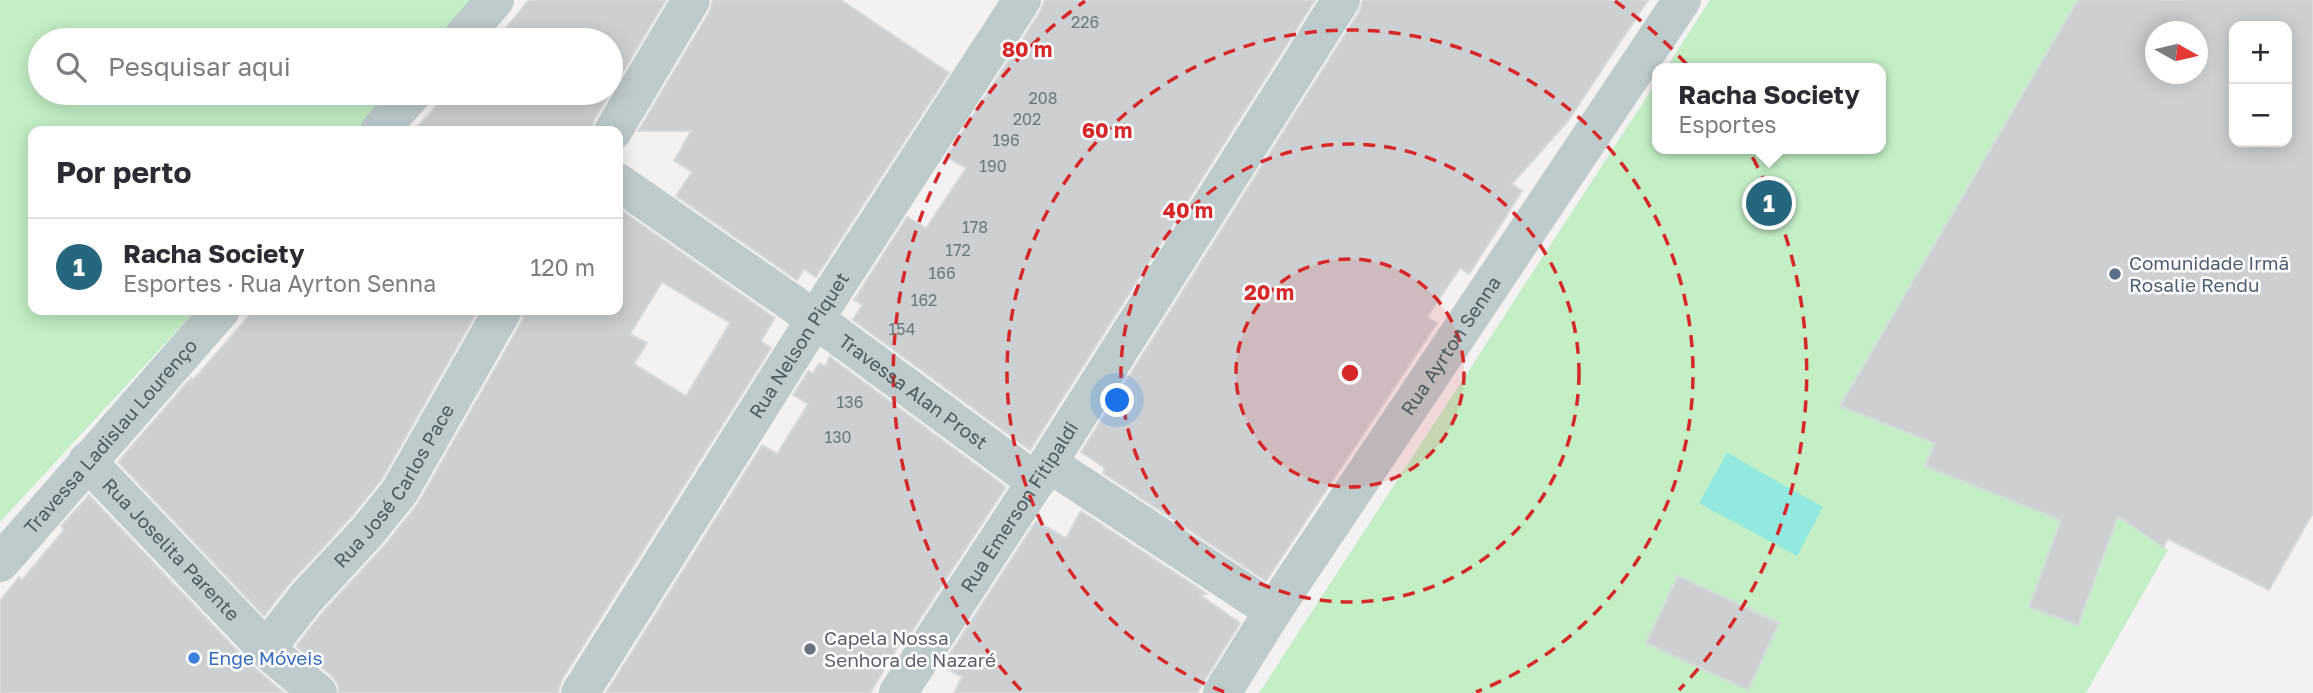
<!DOCTYPE html>
<html lang="pt">
<head>
<meta charset="utf-8">
<style>
	:root { --surface:#fff; --page:#f7f7f7; --text:#2b2b33; --muted:#7c7c81; --line:#e1e1e2; --accent:#27667f }
	body { margin:0; font-family:"Golos Text",sans-serif; background:var(--page); color:var(--text) }
	.controls { position:absolute; right:21px; top:21px; display:grid; overflow:hidden; border-radius:14px; box-shadow:0 4px 18px #0003 }
	.controls button { width:63px; height:63px; display:grid; place-items:center; padding:0; border:0; border-bottom:2px solid var(--line); background:var(--surface); color:var(--text); font:35px sans-serif }
	.compass { position:absolute; left:2145px; top:21px; width:63px; height:63px; border-radius:50%; background:var(--surface); box-shadow:0 4px 18px #0003; rotate:98deg }
	.you { position:absolute; left:1118px; top:401px; width:24px; height:24px; margin:-18px; border:5px solid #fff; border-radius:50%; background:#1a73e8; box-shadow:0 0 0 10px #1a73e833 }
	.badge { display:grid; place-items:center; width:46px; height:46px; border-radius:50%; background:var(--accent); color:#fff; font-size:23px; font-weight:700 }
	.pin { position:absolute; translate:-50% -50%; border:4px solid #fff; box-shadow:0 2px 7px #0006 }
	.popup { position:absolute; left:1652px; top:63px; width:234px; height:91px; box-sizing:border-box; display:grid; place-content:center; border-radius:14px; background:var(--surface); filter:drop-shadow(0 2px 5px #0005); font-size:23px; white-space:nowrap; color:var(--muted) }
	.popup b { font-size:26px; color:var(--text) }
	.popup::after { content:''; position:absolute; left:50%; top:100%; margin-left:-14px; border:14px solid transparent; border-top-color:var(--surface) }
	.list { margin:0; padding:0; list-style:none }
	h2 { display:flex; justify-content:space-between; align-items:center; height:91px; margin:0; padding:0 28px; font-size:30px }
	h2 small { font-size:23px; font-weight:400; color:var(--muted) }
	.list li { display:grid; grid-template-columns:46px 1fr auto; gap:21px; align-items:center; box-sizing:border-box; height:98px; padding:0 28px; border-top:2px solid var(--line) }
	.list b { display:block; font-size:26px; white-space:nowrap }
	.list p { margin:0; font-size:23px; white-space:nowrap; color:var(--muted) }
	.list em { font-size:23px; font-style:normal; color:var(--muted) }
	.icon { flex:none; width:38px; height:38px; fill:none; stroke:currentColor; stroke-width:2; stroke-linecap:round; stroke-linejoin:round }
	.map { position:relative; flex:none; width:2313px; height:693px; overflow:hidden }
	.search { position:absolute; background:var(--surface); box-shadow:0 4px 18px #0003; left:28px; top:28px; width:595px; height:77px; display:flex; align-items:center; gap:18px; box-sizing:border-box; padding:0 24px; border-radius:38px; color:var(--muted); font-size:26px }
	.panel { position:absolute; background:var(--surface); box-shadow:0 4px 18px #0003; left:28px; top:126px; width:595px; height:189px; border-radius:14px }
	.map>svg:first-child { display:block }
</style>
</head>
<body>
<div class="map">
<svg width="2313" height="693" viewBox="0 0 2313 693">
	<rect width="100%" height="100%" fill="#f4f1f2"/>
	<!-- green -->
	<g fill="#c3eec6">
		<polygon points="0,0 481,0 444,40 40,40 40,93 395,93 360,131 33,131 33,310 196,310 0,522"/>
		<polygon points="1710,0 2078,0 1840,405 2113,513 2168,550 2086,693 1259,693 1657,81 1657,149 1881,149 1881,68 1666,68"/>
	</g>
	<!-- water -->
	<polygon fill="#92e9e0" points="1727,453 1823,507 1797,556 1699,503"/>
	<!-- building -->
	<g fill="#ccd0d3" stroke="#d6dadc" stroke-width="2" fill-rule="evenodd">
		<polygon points="529,0 666,0 611,92 611,40 496,40"/>
		<polygon points="713,0 841,0 949,73 816,277 804,269 797,280 676,196 692,172 674,161 691,131 638,131 710,11"/>
		<polygon points="1045,0 1315,0 1030,450 853,320 862,305 854,300 907,217 926,228 966,168 946,157 1040,12"/>
		<polygon points="1363,0 1648,0 1568,121 1512,184 1522,191 1502,223 1469,274 1460,268 1427,317 1437,323 1266,581 1103,473 1105,468 1081,452 1359,12"/>
		<path d="M2078,0h235v513l-44,77 -101,-51 -5,8 -45,-31 -40,109 -49,-18 32,-87 -136,-54 10,-23 -95,-37zM2234,26h53v116h-53zM2155,32h42v42h-42z"/>
		<polygon points="449,93 610,93 594,120 591,131 413,131"/>
		<path d="M618,208l157,110 -14,23 10,7 -210,333 -3,12h-219l-1,-8 -6,-9 -36,-30 27,-34 61,-66 33,-41 105,-184 3,-11h93zM662,282l68,41 -44,73 -52,-32 13,-21 -17,-9z"/>
		<polygon points="254,310 478,310 382,479 351,517 290,583 264,616 118,462 191,378 193,380"/>
		<polygon points="830,357 1006,487 905,642 902,640 870,693 606,693 762,445 777,454 808,404 793,395 808,371 813,374 819,363 825,366"/>
		<polygon points="89,495 250,664 284,693 0,693 0,601 19,577 22,580 64,530 61,526"/>
		<polygon points="1081,511 1207,594 1200,595 1240,623 1197,693 954,693 962,677 942,666 1036,521 1066,538"/>
		<polygon points="1678,576 1779,623 1748,690 1646,643"/>
	</g>
	<g fill="none" stroke-linecap="round" stroke-linejoin="round">
		<!-- street -->
		<g stroke="#becbcd" stroke-width="38">
			<polyline points="460,40 495,0"/>
			<polyline points="379,131 413,93"/>
			<polyline points="613,131 691,0"/>
			<path id="s1" d="M618,182l197,137 221,163"/>
			<path id="s2" d="M87,461l179,188 52,44"/>
			<polyline points="1048,463 1273,611"/>
			<path id="s3" d="M0,563l221,-253"/>
			<path id="s4" d="M266,649l40,-51 62,-67 32,-40 103,-181"/>
			<path id="s5" d="M580,693l235,-374 207,-319"/>
			<path id="s6" d="M898,693l150,-230 293,-463"/>
			<path id="s7" d="M1222,693l51,-82 409,-611"/>
		</g>
	</g>
	<!-- distance rings -->
	<circle cx="1350" cy="373" r="114" fill="#d62828" fill-opacity=".12"/>
	<g fill="none" stroke="#d62828" stroke-width="3.5" stroke-dasharray="12 9">
		<circle cx="1350" cy="373" r="114"/>
		<circle cx="1350" cy="373" r="229"/>
		<path d="M1224 692A343 343 0 1 1 1476 692"/>
		<path d="M1021 690A457 457 0 0 1 1085 1M1615 1A457 457 0 0 1 1679 690"/>
	</g>
	<!-- markers -->
	<circle fill="#5c6f8a" stroke="#fff" stroke-width="2.5" cx="2115" cy="274" r="7"/>
	<circle fill="#6b7280" stroke="#fff" stroke-width="2.5" cx="810" cy="649" r="7"/>
	<circle fill="#3f7fe0" stroke="#fff" stroke-width="2.5" cx="194" cy="658" r="7"/>
	<g text-anchor="middle" stroke-width="5" stroke-linejoin="round" paint-order="stroke">
		<!-- number labels -->
		<g font-size="16" fill="#6a787b">
			<text x="1085" y="28">226</text>
			<text x="1043" y="104">208</text>
			<text x="1027" y="125">202</text>
			<text x="1006" y="146">196</text>
			<text x="993" y="172">190</text>
			<text x="975" y="233">178</text>
			<text x="958" y="256">172</text>
			<text x="942" y="279">166</text>
			<text x="924" y="306">162</text>
			<text x="902" y="335">154</text>
			<text x="850" y="408">136</text>
			<text x="838" y="443">130</text>
		</g>
		<!-- service labels -->
		<g font-size="19" fill="#4e5e75" stroke="#fff" text-anchor="start">
			<text x="2129" y="270">Comunidade Irmã<tspan x="2129" dy="22">Rosalie Rendu</tspan></text>
		</g>
		<!-- street labels -->
		<g font-size="19" fill="#4a5b5e" stroke="#fff">
			<text dy="7" stroke="none"><textPath href="#s5" startOffset="411">Rua Nelson Piquet</textPath></text>
			<text dy="7" stroke="none"><textPath href="#s7" startOffset="416">Rua Ayrton Senna</textPath></text>
			<text dy="7" stroke="none"><textPath href="#s1" startOffset="362">Travessa Alan Prost</textPath></text>
			<text dy="7" stroke="none"><textPath href="#s3" startOffset="168">Travessa Ladislau Lourenço</textPath></text>
			<text dy="7" stroke="none"><textPath href="#s4" startOffset="208">Rua José Carlos Pace</textPath></text>
			<text dy="7" stroke="none"><textPath href="#s6" startOffset="222">Rua Emerson Fitipaldi</textPath></text>
			<text dy="7" stroke="none"><textPath href="#s2" startOffset="122">Rua Joselita Parente</textPath></text>
		</g>
		<!-- worship labels -->
		<g font-size="19" fill="#5b616d" stroke="#fff" text-anchor="start">
			<text x="824" y="645">Capela Nossa<tspan x="824" dy="22">Senhora de Nazaré</tspan></text>
		</g>
		<!-- shop labels -->
		<g font-size="19" fill="#366cbe" stroke="#fff" text-anchor="start">
			<text x="208" y="665">Enge Móveis</text>
		</g>
	</g>
	<circle cx="1350" cy="373" r="10" fill="#d62828" stroke="#fff" stroke-width="3.5"/>
	<g font-size="21" text-anchor="middle" font-weight="bold" fill="#d62828" stroke="#fff" stroke-width="5" stroke-linejoin="round" paint-order="stroke">
		<text x="1027" y="57">80 m</text>
		<text x="1107" y="138">60 m</text>
		<text x="1188" y="218">40 m</text>
		<text x="1269" y="300">20 m</text>
	</g>
</svg>
<div class="controls">
<button>+</button>
<button>−</button>
</div>
<svg class="compass" viewBox="-18 -18 36 36"><path d="M0-13l5 13h-10z" fill="#e53935"/><path d="M0 13l5-13h-10z" fill="#7c7c81"/></svg>
<div class="you"></div>
<div class="pin badge" style="left:1769px;top:203px">1</div>
<div class="popup"><b>Racha Society</b>Esportes</div>
<div class="search"><svg class="icon" aria-label="search" viewBox="0 0 24 24"><circle cx="10" cy="10" r="6"/><path d="M15 15l6 6"/></svg>Pesquisar aqui</div>
<section class="panel">
<h2>Por perto<small></small></h2>
<ul class="list">
<li><span class="badge">1</span><div><b>Racha Society</b><p>Esportes · Rua Ayrton Senna</p></div><em>120 m</em></li>
</ul>
</section>
</div>
</body>
</html>
